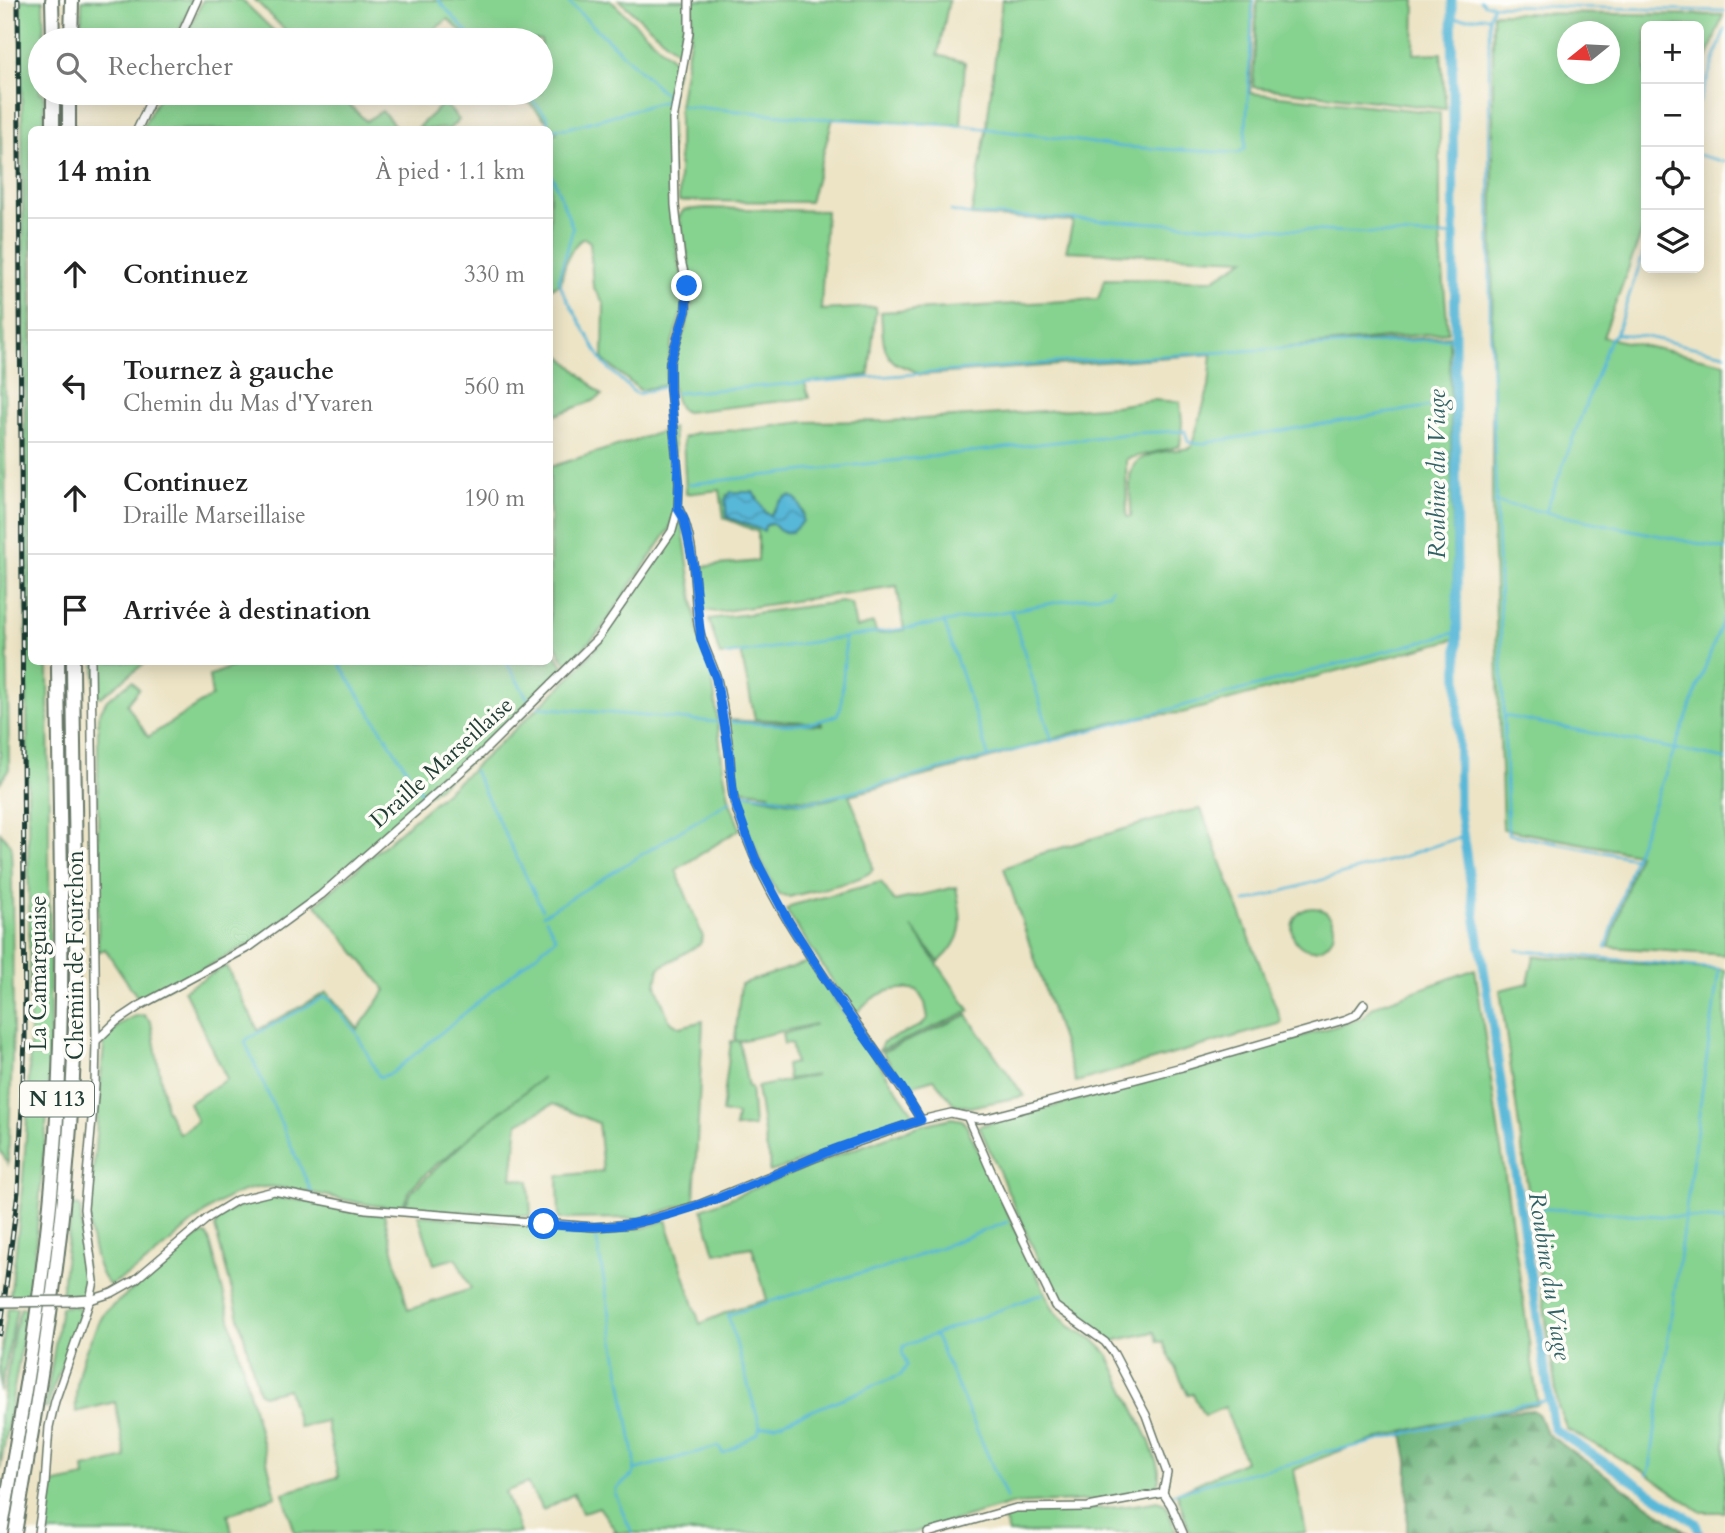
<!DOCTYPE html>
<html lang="fr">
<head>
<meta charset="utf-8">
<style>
	:root { --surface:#fff; --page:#f2f2f2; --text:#222; --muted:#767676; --line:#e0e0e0 }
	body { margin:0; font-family:Cardo,serif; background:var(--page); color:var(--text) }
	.controls { position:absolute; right:21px; top:21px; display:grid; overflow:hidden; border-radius:10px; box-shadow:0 4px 18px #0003 }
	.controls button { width:63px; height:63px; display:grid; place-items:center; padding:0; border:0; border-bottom:2px solid var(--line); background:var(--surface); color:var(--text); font:35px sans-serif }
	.compass { position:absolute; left:1557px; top:21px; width:63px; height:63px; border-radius:50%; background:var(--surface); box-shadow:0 4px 18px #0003; rotate:252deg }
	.stop { position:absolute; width:21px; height:21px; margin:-16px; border:5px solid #1a73e8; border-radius:50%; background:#fff }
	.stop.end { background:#1a73e8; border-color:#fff; box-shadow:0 2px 7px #0008 }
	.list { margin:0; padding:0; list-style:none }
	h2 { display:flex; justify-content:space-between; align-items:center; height:91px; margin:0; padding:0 28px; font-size:30px }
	h2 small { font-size:23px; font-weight:400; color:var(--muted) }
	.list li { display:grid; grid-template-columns:46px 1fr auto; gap:21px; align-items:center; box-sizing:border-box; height:112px; padding:0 28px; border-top:2px solid var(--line) }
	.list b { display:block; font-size:26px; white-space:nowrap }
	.list p { margin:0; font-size:23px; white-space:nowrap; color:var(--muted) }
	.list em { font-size:23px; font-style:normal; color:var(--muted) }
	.icon { flex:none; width:38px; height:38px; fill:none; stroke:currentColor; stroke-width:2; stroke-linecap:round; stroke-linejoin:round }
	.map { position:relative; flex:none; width:1725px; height:1533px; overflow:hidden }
	.search { position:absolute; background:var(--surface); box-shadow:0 4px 18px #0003; left:28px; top:28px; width:525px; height:77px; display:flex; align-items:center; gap:18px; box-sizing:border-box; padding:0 24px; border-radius:38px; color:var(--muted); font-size:26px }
	.panel { position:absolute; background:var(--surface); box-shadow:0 4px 18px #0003; left:28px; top:126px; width:525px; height:539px; border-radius:10px }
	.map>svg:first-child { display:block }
</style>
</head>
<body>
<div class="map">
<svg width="1725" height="1533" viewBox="0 0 1725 1533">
	<defs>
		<pattern id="forest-firs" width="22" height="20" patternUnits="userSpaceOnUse" patternTransform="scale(1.75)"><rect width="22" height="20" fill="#6cb47a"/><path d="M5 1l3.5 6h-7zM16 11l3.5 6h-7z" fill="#589465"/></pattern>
		<pattern id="water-waves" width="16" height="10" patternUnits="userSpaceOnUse" patternTransform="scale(1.75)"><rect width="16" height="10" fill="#59b8d8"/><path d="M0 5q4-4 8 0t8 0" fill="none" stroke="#4997b0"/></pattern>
	</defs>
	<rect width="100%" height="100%" fill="#fdfcf7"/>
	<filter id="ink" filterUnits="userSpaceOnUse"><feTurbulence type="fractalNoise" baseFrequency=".0143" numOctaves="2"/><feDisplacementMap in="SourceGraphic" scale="14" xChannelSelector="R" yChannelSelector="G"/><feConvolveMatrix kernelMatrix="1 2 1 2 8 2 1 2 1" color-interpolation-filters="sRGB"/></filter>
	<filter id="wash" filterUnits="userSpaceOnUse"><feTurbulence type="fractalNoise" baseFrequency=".00686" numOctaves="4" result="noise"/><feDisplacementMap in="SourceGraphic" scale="28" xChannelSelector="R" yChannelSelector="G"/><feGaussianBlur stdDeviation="1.57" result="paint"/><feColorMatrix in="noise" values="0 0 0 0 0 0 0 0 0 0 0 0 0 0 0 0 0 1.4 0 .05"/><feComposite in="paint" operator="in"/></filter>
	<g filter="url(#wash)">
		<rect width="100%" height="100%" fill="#ede4c6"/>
		<!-- grass -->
		<g fill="#86d28f" stroke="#528862" stroke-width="2" fill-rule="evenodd">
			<path d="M21,0h22l1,40h-4v53h4l1,36 -13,1v532h16l2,372 -2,71 -17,191h-21c12,-85 18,-169 20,-255z"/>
			<polygon points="82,0 193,0 175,40 81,40"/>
			<polygon points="203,0 242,0 283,40 184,40"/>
			<path d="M255,0h355l68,64 -8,35 2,113 7,53 4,14 2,22 -14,45 -6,39 -25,5 -37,-30 1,-56 -11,-17 -3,-45 -6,-4c-14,8 -21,29 -23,45l-11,6v-153l7,-4 -37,-39h21v-53h-71l-22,-21 -17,13 -2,8h-134z"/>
			<polygon points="619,0 688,0 679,53"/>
			<polygon points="693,0 949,0 938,55 965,62 961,125 833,118 810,202 679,201 679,106 691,34"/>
			<path d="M1002,0h251l-3,93 190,20v122l8,97 -166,16 167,-12 6,303 -273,74c-60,2 -129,26 -188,44 -48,14 -96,26 -145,38l19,47 5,27c-8,13 -67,23 -84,28l-11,-3c-18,-33 -33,-66 -42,-103 38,8 67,19 104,5l-31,4 -39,-3 -1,-4 -31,-4 -11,-69 95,5v-2l-67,-4 -14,-66 -21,3 -11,-37 132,-17 10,2 5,24 17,-5 4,11 27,-4 -7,-44 -180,26 -14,-2 -4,-43 59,-6v-29l-34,-14 -4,-28 -34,4 -3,-56 12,-5 57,-4 52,-7 85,-1 112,-7 114,-8 38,-6 27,2 2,21 -2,23 -54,13 1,58h4c1,-14 -3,-32 0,-45 4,-21 43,-21 60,-24l18,-61 3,-33 -292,21c-7,-6 -13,-7 -21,-10 -19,-9 -16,-34 -18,-53l217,-13 7,-20 107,1 33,-21 -179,-8 7,-30 -102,-5 15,-84zM727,495l29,1 10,17 4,2 10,-13 18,-1 6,13 -39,12z"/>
			<polygon points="1257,0 1415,0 1414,54 1441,53 1446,109 1253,87"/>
			<path d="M1493,13l230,2 -24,65v-54h-53v195l-43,116 122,26v592l-116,-8 29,-93 -135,-25 -11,-329zM1568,32h42v42h-42z"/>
			<polygon points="0,51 9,769 0,783"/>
			<polygon points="161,93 337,93 366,121 382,111 398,129 141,130"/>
			<polygon points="444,103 459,120 449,129 416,129"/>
			<path d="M706,208l120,3 -5,99 55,-3 -7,68 -64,8 4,15 -123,14 -6,-3c-24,-43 11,-72 12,-111 1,-27 -8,-56 -13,-82l5,-6z"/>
			<polygon points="550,345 602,395 593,401 550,417"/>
			<polygon points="673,428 677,499 670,528 600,631 567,665 550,636 550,467"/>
			<path d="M678,522l4,1 17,116 14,43 10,87 7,33 10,27 -64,41 27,67 -3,7 -41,24 -3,17 13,35 11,7 23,-6 -9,181 -53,16 -82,1 -1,-43 45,-5 -5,-48 -45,-19 -35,19 -6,55 17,3 2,35 -127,-8 8,-17 60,-56 71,-58 -112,92 -21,20 -8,19c-44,-1 -85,-18 -128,-21 -47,-3 -83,38 -115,65 -14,13 -32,24 -49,33 -13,-8 -20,-49 -21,-64 -2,-21 3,-39 5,-59 3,-41 6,-82 11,-124 11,-10 23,-23 39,-23l7,7 15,87 13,25 18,-13 -8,-18 38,-24 -43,-89 42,-24 32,64 69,-38 31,37 28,-39 -70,-86 155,-134 99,-92 32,-37 66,-97z"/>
			<polygon points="550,645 563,666 559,674 470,761 419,803 330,884 252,943 144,1000 138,998 105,949 98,952 98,716 107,700 132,681 139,689 127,704 148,737 212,696 209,676 243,662 550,662"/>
			<polygon points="95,662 146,662 101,697 95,694"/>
			<polygon points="1201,809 1282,1023 1076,1082 1004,868 1037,855 1178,813"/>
			<polygon points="0,832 11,845 12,880 13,1029 8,1164 0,1150"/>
			<path d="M881,882l13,19 62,-14c6,33 11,50 -17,75l-27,-35 58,84 -91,40 4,-9 37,-16 8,-8 -3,-15 -8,-13c-26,-5 -46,5 -62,25l-69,-105 7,-5z"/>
			<circle cx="1313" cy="929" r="21"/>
			<polygon points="1534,956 1725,970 1725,1512 1701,1512 1644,1472 1567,1429 1558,1406 1500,990 1528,983"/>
			<polygon points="811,961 831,995 915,1116 914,1119 784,1168 769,1172 770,1160 766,1146 757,1087 816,1075 788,1079 786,1065 795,1063 791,1043 784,1044 782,1034 815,1025 814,1024 739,1041 748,1087 751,1087 754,1127 735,1128 737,1115 722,1112 731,1041 737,1041 735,1039 741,984"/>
			<path d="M1475,969l63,435c-79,14 -171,31 -244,66l12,63h-116l-13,-40 68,-32 -20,-54 -21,9 -11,-22 -5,1 -25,-53h-5l-4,-10 -37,8 -4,5c-16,-18 -38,-25 -55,-41l-79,-178 209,-55 174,-53 12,-12z"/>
			<polygon points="967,1015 1024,1096 970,1107 954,1104 934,1079 907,1087 882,1052"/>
			<polygon points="952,1118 962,1120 966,1125 1053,1309 1069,1326 1093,1339 1107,1353 1149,1440 1159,1470 1159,1480 1155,1487 1097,1500 1011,1504 912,1533 613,1533 616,1531 599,1507 582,1513 574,1494 543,1510 527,1483 505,1492 520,1533 295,1533 283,1493 338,1477 326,1421 299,1427 288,1389 263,1395 259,1393 215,1227 220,1215 251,1202 269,1197 308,1201 346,1211 384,1214 408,1310 471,1289 456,1258 434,1264 418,1215 579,1231 643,1228 666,1220 700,1324 734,1309 767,1300 752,1247 715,1253 702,1209 851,1150 921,1125"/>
			<polygon points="72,1205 80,1206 87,1291 83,1295 61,1295"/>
			<path d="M200,1235h7l4,10 65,251 -48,19 4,18h-188l7,-49 34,-7 -1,-9 42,-10 -11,-56 -39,10c-2,-40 9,-65 29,-100z"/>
			<polygon points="75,1306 81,1311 80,1316 51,1394 49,1408 45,1408 61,1307"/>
			<polygon points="8,1308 17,1308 0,1392 0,1361"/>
			<polygon points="21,1308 28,1308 0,1469 0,1416 14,1333"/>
			<path d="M1157,1501l8,3 12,29h-168l-6,-17c52,-8 104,-4 154,-15z"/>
		</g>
		<!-- forest -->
		<polygon fill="url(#forest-firs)" stroke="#467857" stroke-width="2" points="1533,1410 1539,1415 1546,1433 1688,1533 1407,1533 1408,1462 1403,1433 1482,1414"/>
		<!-- water -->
		<path fill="url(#water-waves)" stroke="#3c7a86" stroke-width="2" d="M731,492h22l13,21 4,2c5,-4 6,-10 11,-14 14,-14 23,8 22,20l-11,11c-17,1 -11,-3 -21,-9l-6,3 -1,5 -37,-14 -2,-18z"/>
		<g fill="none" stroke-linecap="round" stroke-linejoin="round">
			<!-- stream -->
			<g stroke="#59b8d8" stroke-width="2.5">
				<polyline points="438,0 474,40"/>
				<polyline points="566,0 665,94 667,102"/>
				<polyline points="1480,0 1484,4 1493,5 1725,11"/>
				<polyline points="1493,5 1489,17 1490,326 1508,834 1634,858"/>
				<path d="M1453,18c12,2 23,-2 36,-1"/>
				<polyline points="525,93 546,115 548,119 546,129"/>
				<polyline points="1699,103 1725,29"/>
				<polyline points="682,106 815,118 967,126 1123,147 1237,153 1245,149 1253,0"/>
				<polyline points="546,129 568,128 661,102 672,102"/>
				<polyline points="1699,155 1725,162"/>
				<polyline points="550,174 554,180 573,229 560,273 559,280 563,292 604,364 635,393 638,394 663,387"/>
				<polyline points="951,211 965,214 1432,236 1455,235"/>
				<polyline points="1616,334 1642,336 1725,354"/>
				<polyline points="676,393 1077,361 1456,338"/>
				<polyline points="690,484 1135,433 1185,431 1188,442 1199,444 1456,402"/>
				<polyline points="1495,502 1725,549"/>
				<polyline points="1546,511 1610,339 1616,334 1646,246"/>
				<polyline points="1011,610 1052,741"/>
				<polyline points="944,622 988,755"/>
				<polyline points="725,655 929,625 1109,593 1112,588"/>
				<polyline points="338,662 423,795"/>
				<polyline points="506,662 528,699"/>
				<polyline points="538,707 716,722"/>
				<polyline points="1505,716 1725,759"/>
				<path d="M731,722c36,1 72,8 106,-7l4,-8 4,-59 -1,-10"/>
				<polyline points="474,771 542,909"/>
				<polyline points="738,792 802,802 819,800 1052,741 1457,632"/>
				<polyline points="1245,902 1402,857 1463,836"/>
				<polyline points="543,915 731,800"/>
				<polyline points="1606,948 1634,858 1725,614"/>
				<polyline points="1517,950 1719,969 1650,1469 1647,1475"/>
				<polyline points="312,1193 245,1042 247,1039 324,997 328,998 356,1032 378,1075 380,1077 392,1073 556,938 546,919"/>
				<polyline points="1534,1208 1725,1220"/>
				<polyline points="1520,1209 1521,1209"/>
				<polyline points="596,1235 635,1460 634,1474 616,1489 616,1496 632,1533"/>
				<polyline points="935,1335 1007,1499"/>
				<polyline points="759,1428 776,1425 901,1375 907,1365 902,1352 904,1346 1042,1294"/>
				<polyline points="635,1470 719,1446 723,1454 758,1433 760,1426 728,1315 860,1273 880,1270 1007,1222"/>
				<polyline points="1172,1494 1219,1480 1299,1462 1323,1452 1358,1446 1513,1406 1549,1400"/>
			</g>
			<!-- canal -->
			<g stroke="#59b8d8" stroke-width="9">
				<polyline points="1452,0 1459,807 1480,947"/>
				<polyline points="1481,950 1554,1429 1696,1523 1699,1533"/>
			</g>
		</g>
	</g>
	<g filter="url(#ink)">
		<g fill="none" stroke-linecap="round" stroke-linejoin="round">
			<defs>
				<g id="minor">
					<polyline points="179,40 197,0"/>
					<polyline points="137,130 154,93"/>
					<path d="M679,509c18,35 14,78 19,115 3,20 14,36 19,55 6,25 10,53 13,79 1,17 1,36 7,53 36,116 123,207 184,309"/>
					<polyline points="96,1041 117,1021 141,1005 251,946 321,895 481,754 598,638 672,531 678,509 679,482 670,389 670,362 686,311 687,286 681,260 675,205 673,120 689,33 689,0"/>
					<polyline points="967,1116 998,1187 1055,1306 1105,1342 1114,1354 1146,1415 1167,1473 1163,1493"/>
					<polyline points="90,1300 112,1293 135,1280 209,1217 237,1200 274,1191 366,1209 594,1227 633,1224 701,1204 829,1152 921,1120 951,1113 978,1119 988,1118 1182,1067 1347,1019 1356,1015 1364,1004"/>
					<polyline points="38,1533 45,1484 49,1427 55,1401 90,1300 94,1281 84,1209 95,1085 96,1041 91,662"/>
					<polyline points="928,1533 1016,1508 1088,1507 1163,1493 1171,1505 1183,1533"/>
				</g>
				<polyline id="tertiary" points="75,1301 90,1300"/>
				<g id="trunk">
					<polyline points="52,0 53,40"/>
					<polyline points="71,40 72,0"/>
					<polyline points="53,93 53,130"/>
					<polyline points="69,93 69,130"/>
					<path d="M1,1533c23,-133 46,-265 55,-399 10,-157 3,-316 2,-472"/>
					<path d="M15,1533c24,-140 47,-279 56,-421 10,-149 3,-301 2,-450"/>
				</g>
			</defs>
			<!-- minor casing -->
			<use href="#minor" stroke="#677767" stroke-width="10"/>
			<!-- tertiary casing -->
			<use href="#tertiary" stroke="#677767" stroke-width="12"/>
			<!-- trunk casing -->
			<use href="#trunk" stroke="#677767" stroke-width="16"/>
			<!-- minor -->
			<use href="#minor" stroke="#fff" stroke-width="7"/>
			<!-- tertiary -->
			<use href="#tertiary" stroke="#fff" stroke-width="9"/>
			<!-- trunk -->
			<use href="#trunk" stroke="#fff" stroke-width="12"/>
			<defs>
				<polyline id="rail" points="0,1334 18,1192 25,1039 18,0"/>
			</defs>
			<!-- rail casing -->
			<use href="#rail" stroke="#1f3d34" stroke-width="5"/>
			<!-- rail -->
			<use href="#rail" stroke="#fdfcf7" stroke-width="2.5" stroke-dasharray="8" stroke-linecap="butt"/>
			<defs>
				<polyline id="tertiary-bridge" points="0,1302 75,1301"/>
			</defs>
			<!-- tertiary-bridge casing -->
			<use href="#tertiary-bridge" stroke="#677767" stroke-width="12" stroke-linecap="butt"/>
			<!-- tertiary-bridge -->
			<use href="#tertiary-bridge" stroke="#fff" stroke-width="9"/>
		</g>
	</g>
	<g fill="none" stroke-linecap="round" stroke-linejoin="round" filter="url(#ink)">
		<!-- route -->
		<path stroke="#1a73e8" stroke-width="9" d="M544,1224c29,3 62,5 91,-1 66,-13 128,-44 190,-70 31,-13 64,-22 96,-33l-19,-32 -61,-84 -52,-82 -34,-64 -21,-58 -5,-48 -13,-74 -15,-38 -8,-77 -9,-44 -6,-10 1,-27 -9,-93v-27l16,-51 1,-25"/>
	</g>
	<g text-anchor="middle" stroke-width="7" stroke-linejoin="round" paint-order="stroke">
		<!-- shield labels -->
		<rect fill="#fdfcf7" stroke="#62766e" stroke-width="2" x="20" y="1081.5" width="74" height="35" rx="5"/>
		<g font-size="21" font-weight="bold" fill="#1f3d34">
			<text x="57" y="1106">N 113</text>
		</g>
		<!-- street labels -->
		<g font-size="23" fill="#1f3d34" stroke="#fdfcf7">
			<text transform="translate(441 762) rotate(-42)" y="8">Draille Marseillaise</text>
			<text transform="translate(75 955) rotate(-90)" y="8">Chemin de Fourchon</text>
			<text transform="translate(38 973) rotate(-90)" y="8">La Camarguaise</text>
		</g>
		<!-- water labels -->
		<g font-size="24" font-style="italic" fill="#306265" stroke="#fdfcf7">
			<text transform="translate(1437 474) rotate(-90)" y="8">Roubine du Viage</text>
			<text transform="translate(1550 1276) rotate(81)" y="8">Roubine du Viage</text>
		</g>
	</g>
</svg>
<div class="controls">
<button>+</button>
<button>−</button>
<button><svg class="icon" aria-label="locate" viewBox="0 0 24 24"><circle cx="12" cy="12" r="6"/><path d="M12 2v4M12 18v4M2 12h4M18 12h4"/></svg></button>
<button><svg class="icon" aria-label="layers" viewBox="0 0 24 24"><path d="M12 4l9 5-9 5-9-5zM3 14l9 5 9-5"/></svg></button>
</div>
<svg class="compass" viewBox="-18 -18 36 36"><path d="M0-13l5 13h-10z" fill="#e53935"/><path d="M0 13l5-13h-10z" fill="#767676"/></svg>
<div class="stop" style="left:544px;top:1224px"></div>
<div class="stop end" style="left:687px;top:286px"></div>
<div class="search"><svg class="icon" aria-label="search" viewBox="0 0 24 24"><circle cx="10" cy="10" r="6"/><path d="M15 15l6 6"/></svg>Rechercher</div>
<section class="panel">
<h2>14 min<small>À pied · 1.1 km</small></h2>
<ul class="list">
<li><svg class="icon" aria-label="ahead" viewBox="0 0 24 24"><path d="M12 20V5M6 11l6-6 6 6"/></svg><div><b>Continuez</b></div><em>330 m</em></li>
<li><svg class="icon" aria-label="left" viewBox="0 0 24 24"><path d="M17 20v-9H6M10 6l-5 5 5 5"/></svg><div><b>Tournez à gauche</b><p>Chemin du Mas d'Yvaren</p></div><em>560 m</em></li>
<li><svg class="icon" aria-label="ahead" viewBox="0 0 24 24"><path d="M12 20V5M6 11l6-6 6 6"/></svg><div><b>Continuez</b><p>Draille Marseillaise</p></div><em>190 m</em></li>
<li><svg class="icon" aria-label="arrive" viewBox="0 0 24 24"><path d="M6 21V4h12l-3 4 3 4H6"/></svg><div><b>Arrivée à destination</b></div></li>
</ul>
</section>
</div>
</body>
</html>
